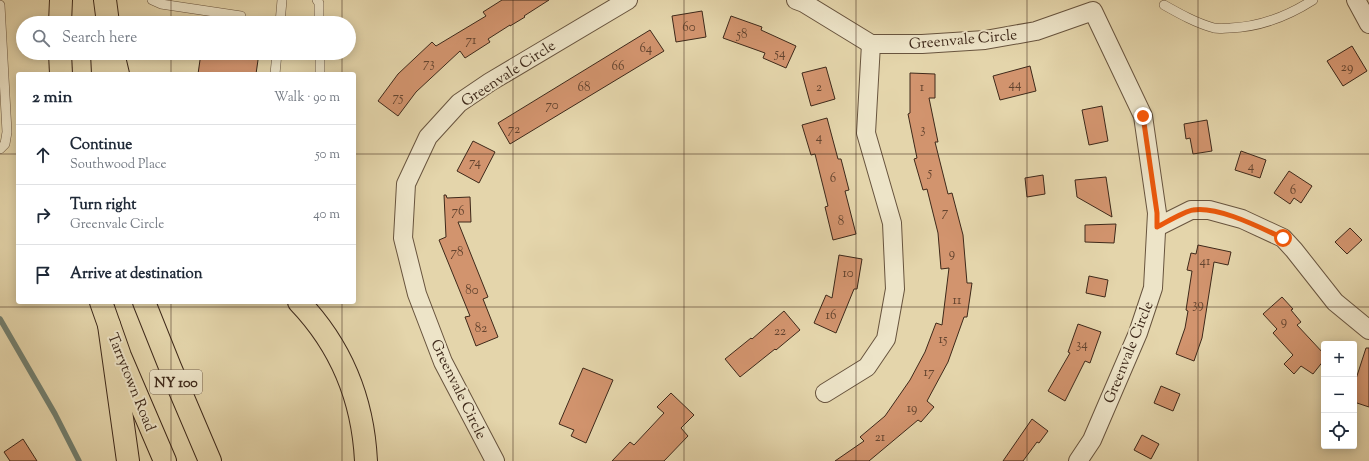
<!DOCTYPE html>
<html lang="en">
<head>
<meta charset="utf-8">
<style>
	:root { --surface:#fff; --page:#f2f2f3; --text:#1f2937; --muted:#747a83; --line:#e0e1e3 }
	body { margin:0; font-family:"Sorts Mill Goudy",serif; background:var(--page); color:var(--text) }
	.controls { position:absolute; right:12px; bottom:12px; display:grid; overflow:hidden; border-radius:4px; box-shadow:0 2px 10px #0003 }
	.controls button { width:36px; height:36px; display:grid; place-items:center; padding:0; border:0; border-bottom:1px solid var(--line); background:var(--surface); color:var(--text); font:20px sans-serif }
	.stop { position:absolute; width:12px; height:12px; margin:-9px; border:3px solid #ea580c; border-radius:50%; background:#fff }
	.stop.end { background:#ea580c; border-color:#fff; box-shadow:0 1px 4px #0008 }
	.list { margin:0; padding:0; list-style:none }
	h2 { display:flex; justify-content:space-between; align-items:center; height:52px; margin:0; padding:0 16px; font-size:17px }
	h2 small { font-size:13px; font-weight:400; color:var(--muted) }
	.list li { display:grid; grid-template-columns:26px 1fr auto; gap:12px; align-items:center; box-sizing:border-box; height:60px; padding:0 16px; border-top:1px solid var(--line) }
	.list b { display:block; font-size:15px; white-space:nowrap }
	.list p { margin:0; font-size:13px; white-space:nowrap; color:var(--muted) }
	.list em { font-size:13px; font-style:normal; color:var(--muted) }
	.icon { flex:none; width:22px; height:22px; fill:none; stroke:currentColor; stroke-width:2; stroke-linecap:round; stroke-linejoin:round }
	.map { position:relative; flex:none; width:1369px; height:461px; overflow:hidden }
	.search { position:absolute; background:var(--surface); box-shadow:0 2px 10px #0003; left:16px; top:16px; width:340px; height:44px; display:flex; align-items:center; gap:10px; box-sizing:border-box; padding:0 14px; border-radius:22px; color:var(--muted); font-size:15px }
	.panel { position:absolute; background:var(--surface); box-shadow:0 2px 10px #0003; left:16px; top:72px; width:340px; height:232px; border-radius:4px }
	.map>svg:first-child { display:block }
</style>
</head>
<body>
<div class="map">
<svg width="1369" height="461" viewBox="0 0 1369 461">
	<rect width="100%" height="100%" fill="#e4d5ab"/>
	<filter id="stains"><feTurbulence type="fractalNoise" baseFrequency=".005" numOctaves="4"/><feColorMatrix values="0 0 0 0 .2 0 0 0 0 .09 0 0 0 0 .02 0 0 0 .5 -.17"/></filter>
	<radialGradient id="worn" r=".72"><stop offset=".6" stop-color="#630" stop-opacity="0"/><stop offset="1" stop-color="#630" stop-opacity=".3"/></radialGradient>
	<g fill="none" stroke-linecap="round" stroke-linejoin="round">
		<!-- stream -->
		<polyline stroke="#727f6f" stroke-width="5.5" points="0,319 55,414 79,461"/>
	</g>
	<!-- building -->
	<g fill="#d2946e" stroke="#3e291a">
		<polygon points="502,0 549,0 524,16 525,17 510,26 510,25 488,39 490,42 465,58 460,51 416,92 398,116 378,101 398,74 432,42 436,46 486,16 483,12"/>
		<polygon points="702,11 706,37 676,42 672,16"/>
		<polygon points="731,16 762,27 761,30 796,46 786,68 763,58 765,53 723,38"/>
		<polygon points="650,30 664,51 510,144 498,123"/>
		<polygon points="1352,46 1367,71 1343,86 1327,61"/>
		<polygon points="201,53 259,53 256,74 198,74"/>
		<polygon points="1030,66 1036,91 1000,100 993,76"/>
		<polygon points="826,67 835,99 811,106 802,73"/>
		<polygon points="910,73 935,74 935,98 929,98 938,142 935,142 948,194 952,193 963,235 967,283 972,283 967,317 964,317 948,362 927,401 934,407 921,422 918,420 869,461 835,461 864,441 860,437 885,416 910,380 925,352 936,323 942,325 949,268 941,269 938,233 927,189 923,190 914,159 917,158 908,114 910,113"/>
		<polygon points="1102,106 1108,141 1089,145 1082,110"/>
		<polygon points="827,118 838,159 841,159 849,190 845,191 856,234 833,240 825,207 828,206 815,154 811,155 802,125"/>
		<polygon points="1207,120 1212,151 1193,154 1190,138 1186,139 1184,124"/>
		<polygon points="473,141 495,152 479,183 457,171"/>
		<polygon points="1241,151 1266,160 1260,178 1235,170"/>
		<polygon points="1289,171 1312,186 1301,203 1294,198 1290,204 1274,193"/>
		<polygon points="1043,175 1045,194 1027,197 1025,178"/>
		<polygon points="1106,177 1112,217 1077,197 1075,180"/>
		<polygon points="444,195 446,195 447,198 470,197 471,222 458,222 488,297 483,299 498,337 476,346 465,317 470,316 439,240 446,237"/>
		<polygon points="1116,224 1114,243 1085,242 1085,225"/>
		<polygon points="1350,228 1362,240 1347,254 1335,242"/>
		<polygon points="1198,245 1231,252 1228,265 1214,262 1202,338 1194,361 1176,354 1185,328 1188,311 1186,310 1192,271 1187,270 1191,253 1196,254"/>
		<polygon points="839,255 862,259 857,289 854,289 836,333 814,323 826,295 832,298"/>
		<polygon points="1089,276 1108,280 1105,297 1086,293"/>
		<polygon points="1282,297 1293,309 1291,310 1301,322 1297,325 1324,354 1324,360 1313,374 1301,366 1294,374 1284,364 1293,355 1273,333 1277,329 1263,314"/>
		<polygon points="784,311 800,330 776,350 775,349 740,377 725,359 751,338 752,339"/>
		<polygon points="1078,324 1101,332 1090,363 1085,361 1065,401 1048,391 1070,353 1068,352"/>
		<polygon points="1366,348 1369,348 1369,407 1354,402 1354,385"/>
		<polygon points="583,368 613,380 586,443 571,436 574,430 559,424"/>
		<polygon points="1161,386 1180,394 1173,411 1154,403"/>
		<polygon points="671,393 694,415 681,428 688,436 664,461 612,461 630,442 634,445 664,413 657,407"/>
		<polygon points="1032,419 1048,431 1039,443 1037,442 1023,461 1003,461"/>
		<polygon points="1142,435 1159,444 1151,459 1134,450"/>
		<polygon points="23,439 37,461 10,461 4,452"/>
	</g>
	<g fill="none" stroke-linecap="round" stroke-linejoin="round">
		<defs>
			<g id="service">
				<polyline points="152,0 161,4 241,16"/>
				<polyline points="317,0 319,3 319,23"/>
				<polyline points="0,5 7,132 5,144 0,149"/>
				<path d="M1164,5c16,9 32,18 50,23 5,1 11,0 16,0 30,-1 58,-12 83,-28"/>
				<polyline points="280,23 282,0"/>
				<polyline points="320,53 320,74"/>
				<polyline points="275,74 277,53"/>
			</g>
			<g id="minor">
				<polyline points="796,0 804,3 871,44 922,44 985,40 1036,31 1093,11 1143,116 1157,213 1153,288 1138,333 1092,440 1078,461"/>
				<polyline points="1356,0 1369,24"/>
				<polyline points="1157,227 1191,210 1209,210 1242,219 1283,238 1294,250 1335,302 1369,330"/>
				<polyline points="825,393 867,367 886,339 895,289 892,223 866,133 871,44"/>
				<polyline points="495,461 443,362 417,294 403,238 406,184 428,137 459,103 490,82 628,0"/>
			</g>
			<g id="primary">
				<polyline points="60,23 61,0"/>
				<polyline points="60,53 61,74"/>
				<polyline points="102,53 103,74"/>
				<polyline points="101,302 120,356 165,461"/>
				<polyline points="144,302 170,367 210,461"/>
			</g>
			<g id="motorway">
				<polyline points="105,0 108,23"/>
				<polyline points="113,53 118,74"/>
				<path d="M299,302c43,45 64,98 67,159"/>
				<polyline points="109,325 128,461"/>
			</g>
		</defs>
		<!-- service casing -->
		<use href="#service" stroke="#68543e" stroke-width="10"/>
		<!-- minor casing -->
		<use href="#minor" stroke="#68543e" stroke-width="20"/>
		<!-- primary casing -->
		<use href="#primary" stroke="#3e291a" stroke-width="24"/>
		<!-- motorway casing -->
		<use href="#motorway" stroke="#3e291a" stroke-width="24"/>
		<!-- service -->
		<use href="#service" stroke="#ede4c8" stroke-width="9"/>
		<!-- minor -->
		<use href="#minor" stroke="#ede4c8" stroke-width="18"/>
		<!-- primary -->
		<use href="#primary" stroke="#e4d5ab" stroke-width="22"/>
		<!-- motorway -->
		<use href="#motorway" stroke="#e4d5ab" stroke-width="22"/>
	</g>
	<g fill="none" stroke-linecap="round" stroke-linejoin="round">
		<!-- route -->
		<path stroke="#ea580c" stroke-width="5" d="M1143,116l14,97v14c8,-4 28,-16 36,-17 25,-4 66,17 90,28"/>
	</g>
	<!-- grid -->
	<path fill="none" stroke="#3e291a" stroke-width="1" stroke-opacity="0.55" d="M171,0v23M342,0v23M513,0v461M684,0v461M856,0v461M1027,0v461M1198,0v461M171,53v21M342,53v21M0,154h18M354,154h1015M171,302v159M342,302v159M0,307h1369"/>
	<g text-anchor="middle" stroke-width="4" stroke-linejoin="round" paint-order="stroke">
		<!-- number labels -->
		<g font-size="13" fill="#63442f">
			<text x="689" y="31">60</text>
			<text x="742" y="38">58</text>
			<text x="471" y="44">71</text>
			<text x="646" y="52">64</text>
			<text x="780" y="57">54</text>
			<text x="429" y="67">73</text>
			<text x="618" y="70">66</text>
			<text x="1347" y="71">29</text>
			<text x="1015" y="88">44</text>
			<text x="584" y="91">68</text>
			<text x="819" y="91">2</text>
			<text x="922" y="91">1</text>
			<text x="398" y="101">75</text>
			<text x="552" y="109">70</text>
			<text x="514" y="133">72</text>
			<text x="923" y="133">3</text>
			<text x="819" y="141">4</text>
			<text x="475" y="166">74</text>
			<text x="1251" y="170">4</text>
			<text x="930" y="176">5</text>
			<text x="833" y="182">6</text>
			<text x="1293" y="194">6</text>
			<text x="458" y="215">76</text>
			<text x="945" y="216">7</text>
			<text x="841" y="225">8</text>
			<text x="457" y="256">78</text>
			<text x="952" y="257">9</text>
			<text x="1205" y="265">41</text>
			<text x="848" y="277">10</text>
			<text x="472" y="294">80</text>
			<text x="957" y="304">11</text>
			<text x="1198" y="308">39</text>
			<text x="831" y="319">16</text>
			<text x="1284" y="325">9</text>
			<text x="481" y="332">82</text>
			<text x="780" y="335">22</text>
			<text x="943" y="343">15</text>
			<text x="1082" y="348">34</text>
			<text x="929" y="376">17</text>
			<text x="912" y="412">19</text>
			<text x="880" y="441">21</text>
		</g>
		<!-- shield labels -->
		<rect fill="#ede4c8" stroke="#72614e" stroke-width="1" x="150" y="370" width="52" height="24" rx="3"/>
		<g font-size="14" font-weight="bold" fill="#3e291a">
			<text x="176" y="387">NY 100</text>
		</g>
		<!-- street labels -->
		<g font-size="15" fill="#3e291a" stroke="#ede4c8">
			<text transform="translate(963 39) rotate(-5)" y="5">Greenvale Circle</text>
			<text transform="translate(508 73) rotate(-33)" y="5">Greenvale Circle</text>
			<text transform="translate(1128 352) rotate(-68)" y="5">Greenvale Circle</text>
			<text transform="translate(132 382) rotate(68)" y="5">Tarrytown Road</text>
			<text transform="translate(459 389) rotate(64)" y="5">Greenvale Circle</text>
		</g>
	</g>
	<rect width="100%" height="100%" filter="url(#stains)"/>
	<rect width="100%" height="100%" fill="url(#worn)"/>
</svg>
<div class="controls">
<button>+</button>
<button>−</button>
<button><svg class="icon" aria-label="locate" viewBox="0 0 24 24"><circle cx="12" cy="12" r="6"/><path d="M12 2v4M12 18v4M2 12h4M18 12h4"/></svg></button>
</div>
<div class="stop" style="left:1283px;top:238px"></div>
<div class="stop end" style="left:1143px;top:116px"></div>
<div class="search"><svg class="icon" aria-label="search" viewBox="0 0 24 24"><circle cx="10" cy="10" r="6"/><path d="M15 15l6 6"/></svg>Search here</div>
<section class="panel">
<h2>2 min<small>Walk · 90 m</small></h2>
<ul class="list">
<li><svg class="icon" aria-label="ahead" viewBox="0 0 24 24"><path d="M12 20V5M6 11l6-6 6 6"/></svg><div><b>Continue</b><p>Southwood Place</p></div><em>50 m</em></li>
<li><svg class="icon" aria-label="right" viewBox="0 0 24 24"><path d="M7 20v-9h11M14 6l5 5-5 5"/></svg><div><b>Turn right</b><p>Greenvale Circle</p></div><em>40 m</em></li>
<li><svg class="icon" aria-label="arrive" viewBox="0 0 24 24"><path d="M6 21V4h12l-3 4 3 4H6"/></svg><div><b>Arrive at destination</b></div></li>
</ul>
</section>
</div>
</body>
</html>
